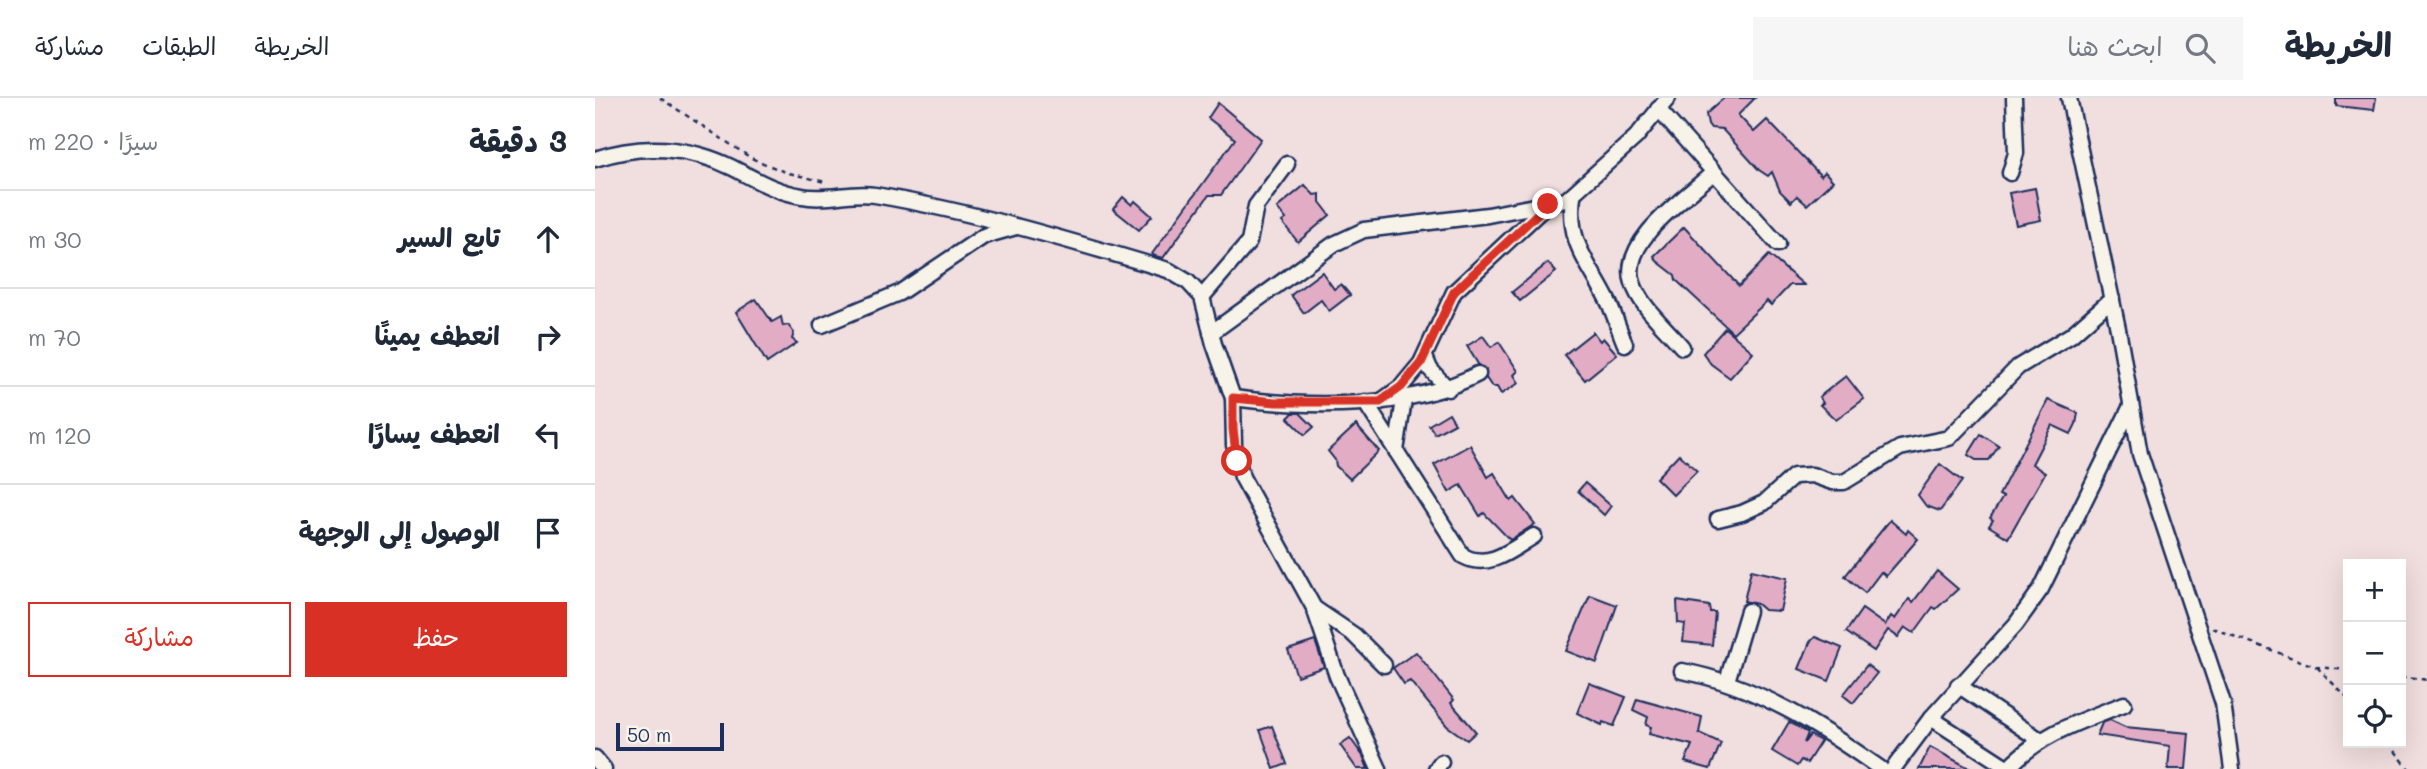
<!DOCTYPE html>
<html lang="ar">
<head>
<meta charset="utf-8">
<style>
	:root { --surface:#fff; --page:#f6f6f7; --text:#1f2937; --muted:#747a83; --line:#e0e1e3; --accent:#d93025 }
	body { margin:0; font-family:Mali,"Playpen Sans Arabic",sans-serif; background:var(--page); color:var(--text); direction:rtl }
	.controls { position:absolute; right:21px; bottom:21px; display:grid; overflow:hidden; border-radius:0px; box-shadow:0 7px 28px #0002 }
	.controls button { width:63px; height:63px; display:grid; place-items:center; padding:0; border:0; border-bottom:2px solid var(--line); background:var(--surface); color:var(--text); font:35px sans-serif }
	.scale { position:absolute; left:21px; bottom:18px; width:108px; box-sizing:border-box; padding-left:7px; border:4px solid #1b2f5e; border-top:0; font-size:19px; line-height:24px; white-space:nowrap; color:#1b2f5e; -webkit-text-stroke:5px #f7f3e8; paint-order:stroke }
	.stop { position:absolute; width:21px; height:21px; margin:-16px; border:5px solid #d93025; border-radius:50%; background:#fff }
	.stop.end { background:#d93025; border-color:#fff; box-shadow:0 2px 7px #0008 }
	.list { margin:0; padding:0; list-style:none }
	h2 { display:flex; justify-content:space-between; align-items:center; height:91px; margin:0; padding:0 28px; font-size:30px }
	h2 small { font-size:23px; font-weight:400; color:var(--muted) }
	.list li { display:grid; grid-template-columns:46px 1fr auto; gap:21px; align-items:center; box-sizing:border-box; height:98px; padding:0 28px; border-top:2px solid var(--line) }
	.list b { display:block; font-size:26px; white-space:nowrap }
	.list em { font-size:23px; font-style:normal; color:var(--muted) }
	.actions { display:flex; gap:14px; padding:21px 28px }
	.actions a { flex:1; padding:16px 0; border:2px solid var(--accent); border-radius:0px; text-align:center; font-size:24px; color:var(--accent) }
	.actions .main { background:var(--accent); color:#fff }
	.icon { flex:none; width:38px; height:38px; fill:none; stroke:currentColor; stroke-width:2; stroke-linecap:round; stroke-linejoin:round }
	.map { position:relative; flex:none; width:1832px; height:671px; overflow:hidden; direction:ltr }
	header { display:flex; align-items:center; gap:42px; box-sizing:border-box; height:98px; padding:0 35px; background:var(--surface); border-bottom:2px solid var(--line) }
	header strong { font-size:33px }
	nav { display:flex; gap:38px; margin-inline-start:auto; font-size:24px }
	.search { width:490px; height:63px; background:var(--page); display:flex; align-items:center; gap:18px; box-sizing:border-box; padding:0 24px; border-radius:0px; color:var(--muted); font-size:26px }
	main { display:flex }
	aside { flex:1; background:var(--surface) }
	.map>svg:first-child { display:block }
</style>
</head>
<body>
<header>
<strong>الخريطة</strong>
<div class="search"><svg class="icon" aria-label="search" viewBox="0 0 24 24"><circle cx="10" cy="10" r="6"/><path d="M15 15l6 6"/></svg>ابحث هنا</div>
<nav><a>الخريطة</a><a>الطبقات</a><a>مشاركة</a></nav>
</header>
<main>
<div class="map">
<svg width="1832" height="671" viewBox="0 0 1832 671">
	<rect width="100%" height="100%" fill="#f1dede"/>
	<filter id="ink" filterUnits="userSpaceOnUse"><feTurbulence type="fractalNoise" baseFrequency=".0143" numOctaves="2"/><feDisplacementMap in="SourceGraphic" scale="14" xChannelSelector="R" yChannelSelector="G"/><feConvolveMatrix kernelMatrix="1 2 1 2 8 2 1 2 1" color-interpolation-filters="sRGB"/></filter>
	<g filter="url(#ink)">
		<!-- building -->
		<g fill="#e2acc5" stroke="#1b2f5e" stroke-width="2">
			<polygon points="1129,0 1160,0 1143,17 1159,34 1172,22 1226,78 1230,74 1238,83 1212,107 1202,98 1196,104 1185,93 1177,74 1173,78 1164,72 1127,31 1116,30 1113,26 1111,16"/>
			<polygon points="1741,0 1781,0 1779,12 1741,8"/>
			<polygon points="623,5 666,41 626,97 614,97 568,160 560,158 557,156 640,41 613,20"/>
			<polygon points="710,87 719,97 725,96 725,104 735,117 703,144 687,124 691,121 682,110"/>
			<polygon points="1440,90 1446,122 1421,127 1414,95"/>
			<polygon points="528,99 537,107 540,103 557,118 544,132 518,111"/>
			<polygon points="1089,129 1144,188 1174,157 1209,187 1195,187 1176,207 1172,203 1138,235 1081,182 1080,177 1062,163 1059,158"/>
			<polygon points="953,165 961,174 925,203 917,194"/>
			<polygon points="727,174 739,191 746,186 755,197 734,213 726,202 709,215 696,197"/>
			<polygon points="161,201 177,224 186,219 188,228 193,227 199,235 197,241 202,245 172,265 141,214"/>
			<polygon points="1130,230 1158,254 1135,280 1116,266 1108,255"/>
			<polygon points="998,234 1005,243 1008,240 1022,256 990,282 969,257"/>
			<polygon points="888,238 896,249 904,244 923,273 919,277 924,285 906,296 902,289 897,289 891,280 891,272 883,266 872,248"/>
			<polygon points="1251,278 1269,301 1241,322 1225,307 1228,305 1224,299"/>
			<polygon points="1453,302 1483,315 1481,326 1476,336 1457,327 1437,366 1450,375 1413,440 1394,428 1398,422 1395,420 1408,399 1404,397"/>
			<polygon points="698,315 705,315 719,329 710,337 693,320"/>
			<polygon points="854,315 860,325 840,336 834,327"/>
			<polygon points="761,327 784,353 755,381 741,368 740,362 733,353"/>
			<polygon points="1386,336 1404,348 1394,362 1381,362 1373,357"/>
			<polygon points="875,347 893,379 899,375 916,403 920,400 940,426 915,442 889,415 885,418 866,387 854,394 839,367"/>
			<polygon points="1084,356 1102,373 1078,397 1061,380"/>
			<polygon points="1345,366 1367,383 1345,413 1331,408 1323,397"/>
			<polygon points="990,385 1016,408 1009,417 983,393"/>
			<polygon points="1295,422 1311,436 1313,432 1323,441 1291,478 1286,474 1270,495 1250,478"/>
			<polygon points="1156,472 1192,480 1185,513 1169,512 1162,506 1149,503"/>
			<polygon points="1342,473 1363,491 1341,511 1338,509 1319,535 1310,529 1303,539 1293,532 1279,553 1251,534 1267,511 1290,527 1296,518 1300,521 1314,501 1318,504"/>
			<polygon points="995,497 1022,507 1002,565 971,553"/>
			<polygon points="1082,503 1114,508 1115,514 1120,514 1117,547 1088,544 1090,526 1083,525"/>
			<polygon points="1220,539 1247,550 1234,583 1204,571 1215,544"/>
			<polygon points="720,543 729,569 702,578 693,552"/>
			<polygon points="821,554 859,602 856,605 881,634 872,642 852,628 815,583 809,586 798,570"/>
			<polygon points="1272,567 1282,575 1258,605 1248,597"/>
			<polygon points="994,585 1031,599 1019,628 1008,624 1007,627 982,615"/>
			<polygon points="1042,601 1107,619 1104,635 1126,645 1115,671 1090,664 1097,647 1054,636 1056,629 1051,627 1053,619 1038,612"/>
			<polygon points="1515,622 1530,629 1594,635 1591,671 1573,671 1575,648 1502,637 1507,625"/>
			<polygon points="1194,624 1213,635 1209,645 1215,637 1226,643 1212,665 1206,662 1202,668 1177,653"/>
			<polygon points="677,628 692,666 679,671 665,632"/>
			<polygon points="755,640 768,658 773,671 762,671 745,647"/>
			<polygon points="1335,649 1376,671 1324,671"/>
		</g>
		<g fill="none" stroke-linecap="round" stroke-linejoin="round">
			<defs>
				<g id="minor">
					<polyline points="1474,0 1523,231 1545,356 1628,605 1637,671"/>
					<polyline points="1063,11 1183,146"/>
					<path d="M0,61c46,-16 94,-13 138,9 23,12 43,24 69,28 25,5 49,-5 73,-1 100,17 196,46 293,75l20,12 14,15 12,47 19,54 1,47 8,32 72,131 23,68 42,93"/>
					<polyline points="1415,75 1421,55 1419,0"/>
					<path d="M978,98c-6,49 16,66 36,107 6,13 10,27 16,41"/>
					<polyline points="607,199 654,144 661,108 692,66"/>
					<polyline points="227,227 304,195 389,138 421,129"/>
					<polyline points="616,235 739,146 769,132 893,117 971,102 1041,39 1073,0"/>
					<path d="M1087,249c-16,-19 -42,-41 -49,-64 -14,-42 54,-86 81,-111"/>
					<polyline points="830,259 835,271 853,291"/>
					<path d="M638,300c75,10 177,12 245,-24"/>
					<path d="M770,304l98,154c26,14 48,-6 71,-20"/>
					<polyline points="785,304 806,289 826,265 859,194 953,106"/>
					<polyline points="801,353 809,302"/>
					<polyline points="1123,421 1147,415 1169,405 1199,378 1217,377 1237,384 1249,384 1305,350 1354,340 1423,269 1476,237 1517,201"/>
					<polyline points="719,510 759,537 789,567"/>
					<path d="M1087,573c75,14 138,55 199,98"/>
					<polyline points="1132,583 1153,513"/>
					<polyline points="1363,587 1445,642"/>
					<polyline points="1336,620 1413,670"/>
					<polyline points="0,660 9,671"/>
					<polyline points="841,671 846,664"/>
					<polyline points="1298,671 1336,620 1421,526 1446,491 1535,310"/>
					<path d="M1412,671c32,-35 74,-48 117,-65"/>
				</g>
			</defs>
			<!-- minor casing -->
			<use href="#minor" stroke="#1b2f5e" stroke-width="19"/>
			<!-- path -->
			<g stroke="#1b2f5e" stroke-width="2.5" stroke-dasharray="5 5" stroke-linecap="butt">
				<polyline points="65,0 156,60 190,74 230,84"/>
				<polyline points="1617,530 1722,569 1753,572"/>
				<polyline points="1722,569 1753,601"/>
				<polyline points="1806,578 1832,582"/>
				<polyline points="1794,645 1814,671"/>
			</g>
			<!-- minor -->
			<use href="#minor" stroke="#f7f3e8" stroke-width="14"/>
		</g>
	</g>
	<g fill="none" stroke-linecap="round" stroke-linejoin="round" filter="url(#ink)">
		<!-- route -->
		<polyline stroke="#d93025" stroke-width="9" points="642,363 638,331 638,300 681,304 785,304 806,289 826,265 859,194 953,106"/>
	</g>
</svg>
<div class="controls">
<button>+</button>
<button>−</button>
<button><svg class="icon" aria-label="locate" viewBox="0 0 24 24"><circle cx="12" cy="12" r="6"/><path d="M12 2v4M12 18v4M2 12h4M18 12h4"/></svg></button>
</div>
<div class="scale">50 m</div>
<div class="stop" style="left:642px;top:363px"></div>
<div class="stop end" style="left:953px;top:106px"></div>
</div>
<aside>
<h2>3 دقيقة<small>سيرًا · 220 m</small></h2>
<ul class="list">
<li><svg class="icon" aria-label="ahead" viewBox="0 0 24 24"><path d="M12 20V5M6 11l6-6 6 6"/></svg><div><b>تابع السير</b></div><em>30 m</em></li>
<li><svg class="icon" aria-label="right" viewBox="0 0 24 24"><path d="M7 20v-9h11M14 6l5 5-5 5"/></svg><div><b>انعطف يمينًا</b></div><em>70 m</em></li>
<li><svg class="icon" aria-label="left" viewBox="0 0 24 24"><path d="M17 20v-9H6M10 6l-5 5 5 5"/></svg><div><b>انعطف يسارًا</b></div><em>120 m</em></li>
<li><svg class="icon" aria-label="arrive" viewBox="0 0 24 24"><path d="M6 21V4h12l-3 4 3 4H6"/></svg><div><b>الوصول إلى الوجهة</b></div></li>
</ul>
<div class="actions"><a class="main">حفظ</a><a>مشاركة</a></div>
</aside>
</main>
</body>
</html>
